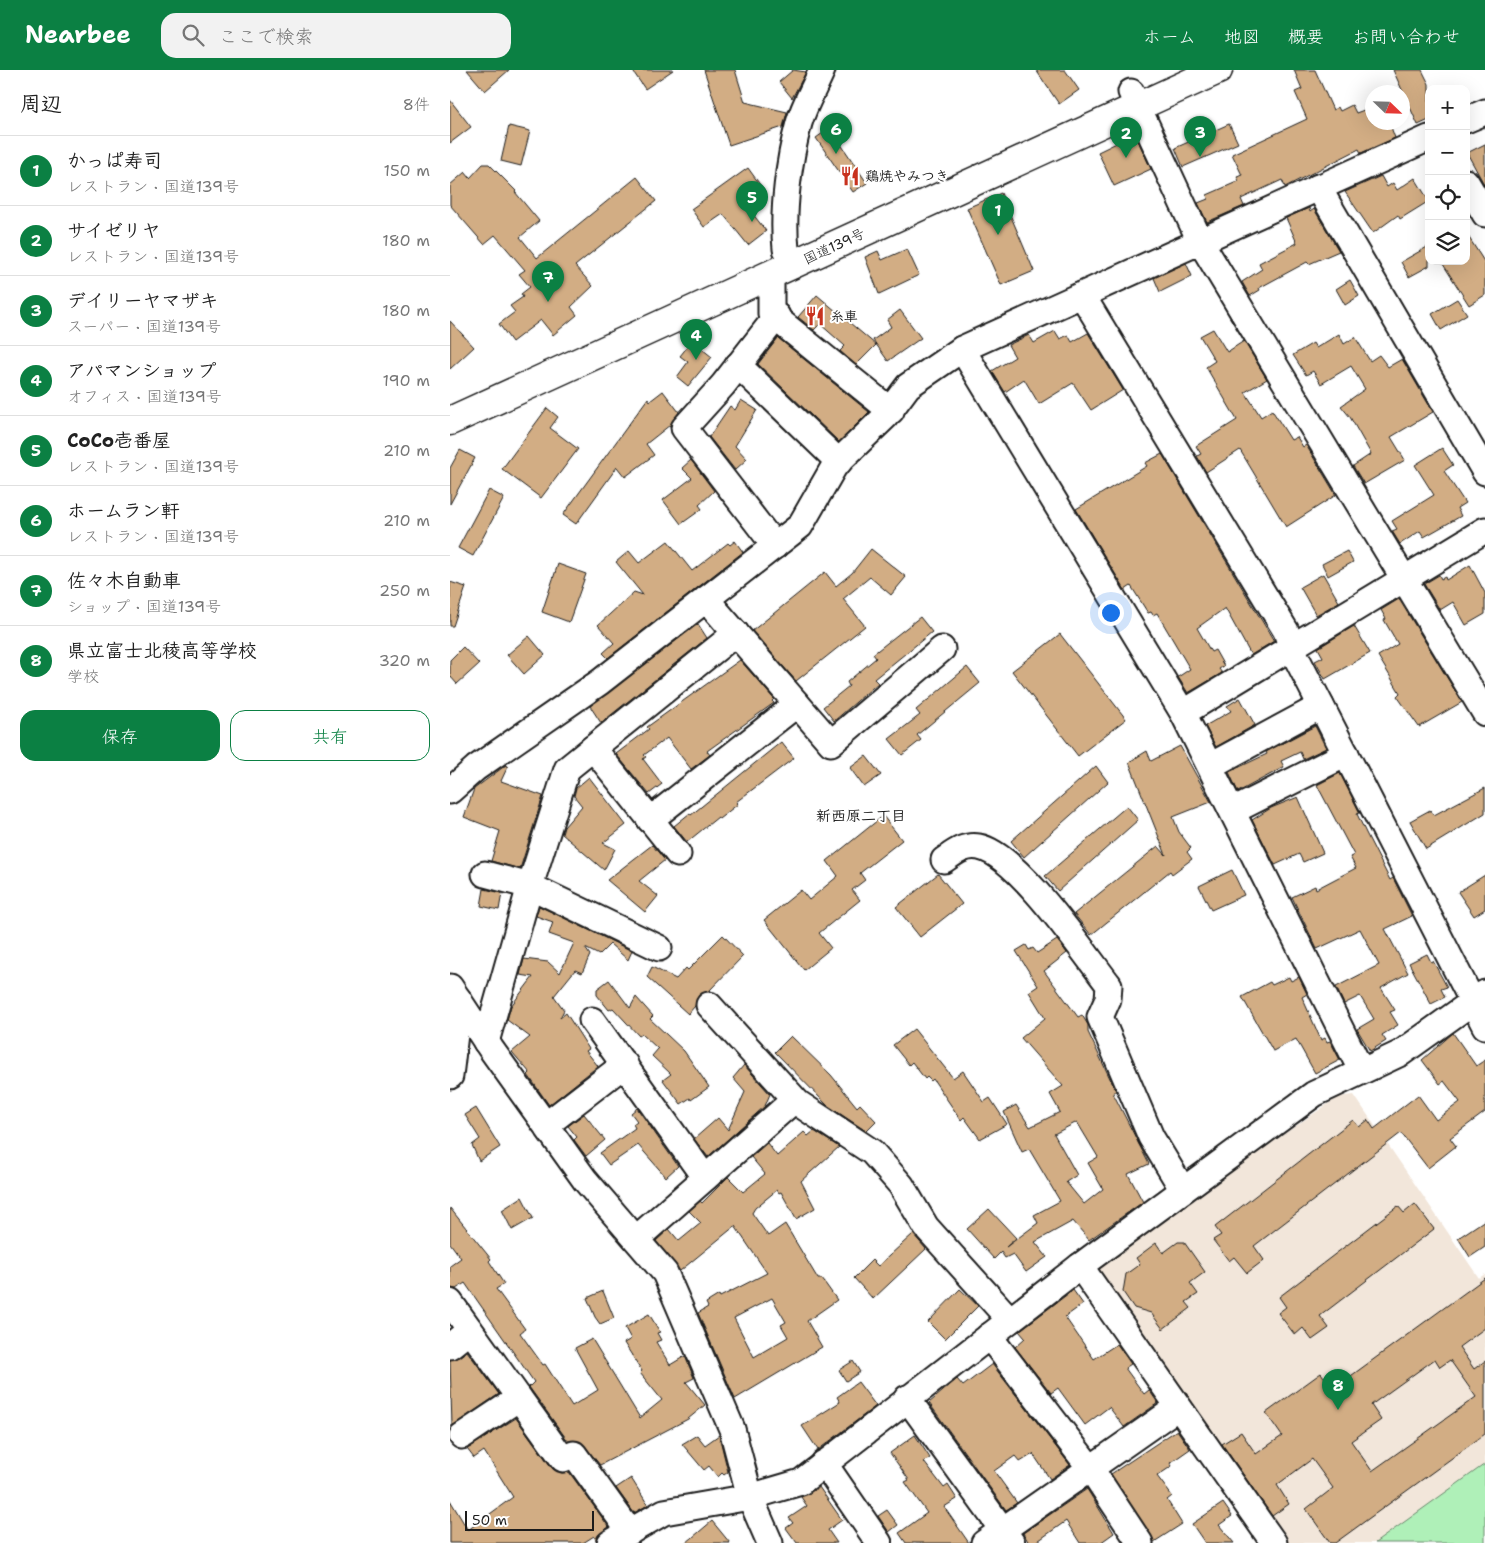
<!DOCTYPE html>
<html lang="ja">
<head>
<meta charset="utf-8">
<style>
	:root { --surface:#fff; --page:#f2f2f2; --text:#222; --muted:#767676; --line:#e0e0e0; --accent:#0b8043 }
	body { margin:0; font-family:"Shantell Sans","Klee One",sans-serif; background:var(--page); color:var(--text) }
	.controls { position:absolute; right:15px; top:15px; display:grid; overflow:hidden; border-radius:10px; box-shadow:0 5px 20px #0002 }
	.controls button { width:45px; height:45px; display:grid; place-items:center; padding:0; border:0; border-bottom:1px solid var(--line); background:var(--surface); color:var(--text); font:25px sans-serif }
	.compass { position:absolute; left:915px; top:15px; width:45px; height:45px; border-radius:50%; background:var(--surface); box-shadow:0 5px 20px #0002; rotate:113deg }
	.scale { position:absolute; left:15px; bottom:12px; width:129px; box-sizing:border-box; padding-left:5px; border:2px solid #1c1c1c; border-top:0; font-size:14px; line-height:18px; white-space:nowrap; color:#1c1c1c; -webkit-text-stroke:4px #fff; paint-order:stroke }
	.you { position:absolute; left:660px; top:542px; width:18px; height:18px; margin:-12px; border:4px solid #fff; border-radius:50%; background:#1a73e8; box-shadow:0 0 0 8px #1a73e833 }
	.badge { display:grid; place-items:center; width:32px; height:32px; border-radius:50%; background:var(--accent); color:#fff; font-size:16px; font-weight:700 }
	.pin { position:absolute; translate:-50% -41px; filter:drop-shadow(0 1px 2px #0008) }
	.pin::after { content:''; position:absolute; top:26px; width:18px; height:15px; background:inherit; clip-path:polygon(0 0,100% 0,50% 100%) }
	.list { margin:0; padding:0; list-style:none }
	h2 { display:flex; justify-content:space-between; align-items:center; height:65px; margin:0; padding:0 20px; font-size:21px }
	h2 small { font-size:16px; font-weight:400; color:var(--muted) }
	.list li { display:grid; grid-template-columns:32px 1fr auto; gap:15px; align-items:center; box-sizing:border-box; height:70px; padding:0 20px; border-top:1px solid var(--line) }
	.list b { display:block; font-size:19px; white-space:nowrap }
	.list p { margin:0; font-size:16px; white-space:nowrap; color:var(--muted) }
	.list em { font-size:16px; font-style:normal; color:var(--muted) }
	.actions { display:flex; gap:10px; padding:15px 20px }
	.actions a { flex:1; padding:11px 0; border:1px solid var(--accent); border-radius:15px; text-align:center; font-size:18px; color:var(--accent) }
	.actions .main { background:var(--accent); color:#fff }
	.icon { flex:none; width:28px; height:28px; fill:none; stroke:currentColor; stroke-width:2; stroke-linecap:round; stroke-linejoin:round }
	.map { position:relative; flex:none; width:1035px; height:1473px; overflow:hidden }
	header { display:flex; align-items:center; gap:30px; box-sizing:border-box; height:70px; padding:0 25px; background:var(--accent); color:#fff }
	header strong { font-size:24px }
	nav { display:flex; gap:28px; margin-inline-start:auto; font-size:18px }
	.search { width:350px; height:45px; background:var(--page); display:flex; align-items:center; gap:12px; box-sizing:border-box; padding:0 18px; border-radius:15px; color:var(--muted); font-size:19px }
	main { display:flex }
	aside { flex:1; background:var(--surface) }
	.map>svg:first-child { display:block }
</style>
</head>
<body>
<header>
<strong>Nearbee</strong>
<div class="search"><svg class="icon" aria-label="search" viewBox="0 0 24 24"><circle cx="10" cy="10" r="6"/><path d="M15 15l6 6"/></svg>ここで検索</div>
<nav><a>ホーム</a><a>地図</a><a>概要</a><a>お問い合わせ</a></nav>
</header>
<main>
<aside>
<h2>周辺<small>8件</small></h2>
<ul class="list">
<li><span class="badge">1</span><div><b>かっぱ寿司</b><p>レストラン · 国道139号</p></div><em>150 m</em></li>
<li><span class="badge">2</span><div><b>サイゼリヤ</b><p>レストラン · 国道139号</p></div><em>180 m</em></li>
<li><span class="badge">3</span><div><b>デイリーヤマザキ</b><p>スーパー · 国道139号</p></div><em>180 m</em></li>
<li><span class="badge">4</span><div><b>アパマンショップ</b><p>オフィス · 国道139号</p></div><em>190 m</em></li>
<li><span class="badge">5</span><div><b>CoCo壱番屋</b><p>レストラン · 国道139号</p></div><em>210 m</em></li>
<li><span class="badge">6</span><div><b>ホームラン軒</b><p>レストラン · 国道139号</p></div><em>210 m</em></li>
<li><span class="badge">7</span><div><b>佐々木自動車</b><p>ショップ · 国道139号</p></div><em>250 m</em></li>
<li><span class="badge">8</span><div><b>県立富士北稜高等学校</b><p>学校</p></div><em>320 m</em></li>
</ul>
<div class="actions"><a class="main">保存</a><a>共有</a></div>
</aside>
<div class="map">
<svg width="1035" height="1473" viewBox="0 0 1035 1473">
	<rect width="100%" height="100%" fill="#fff"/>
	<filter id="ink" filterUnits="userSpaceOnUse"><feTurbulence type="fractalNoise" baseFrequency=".02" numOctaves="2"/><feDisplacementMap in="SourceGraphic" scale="10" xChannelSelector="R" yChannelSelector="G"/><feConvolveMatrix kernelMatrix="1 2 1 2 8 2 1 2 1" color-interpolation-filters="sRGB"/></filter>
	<g filter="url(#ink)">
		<!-- built -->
		<polygon fill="#f2e6da" points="904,1025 1029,1208 1035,1204 1035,1473 832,1473 647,1206 647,1192 888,1027"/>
		<!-- green -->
		<polygon fill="#aff0b8" stroke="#66866a" points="1035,1394 1035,1473 925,1473"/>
		<!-- building -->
		<g fill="#d2ad84" stroke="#1c1c1c" fill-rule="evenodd">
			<polygon points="17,0 59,0 35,21"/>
			<polygon points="182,0 223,0 195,19"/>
			<polygon points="254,0 285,0 295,32 337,42 333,57 279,75"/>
			<polygon points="343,0 356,2 342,28 329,12"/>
			<polygon points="586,0 615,0 629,20 609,34"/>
			<polygon points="844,0 865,0 883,40 888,37 890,41 902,35 906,43 922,37 922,52 939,52 945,68 911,83 909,79 835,117 832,110 791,129 794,136 757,152 748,133 758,129 757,125 789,111 787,107 792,105 782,84 857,49 845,22 852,19"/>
			<polygon points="943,0 972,0 979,14 979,50 968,55"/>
			<polygon points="0,30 21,57 0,73"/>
			<polygon points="779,54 788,73 733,97 725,78"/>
			<polygon points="59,56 80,61 71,96 51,91"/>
			<polygon points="380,58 417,113 403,122 366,68"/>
			<polygon points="685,64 701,99 664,116 648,82"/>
			<polygon points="1035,74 1035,116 1017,83"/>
			<polygon points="33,94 39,94 66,121 65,122 89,151 70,167 87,188 187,107 206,131 125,196 143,216 121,237 127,245 103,265 91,250 62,272 49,254 65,242 60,236 73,227 71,224 80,217 69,204 75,200 45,165 34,174 0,135 0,115 15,102 20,108"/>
			<polygon points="298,98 311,116 292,130 316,161 298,175 273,144 254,157 241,139"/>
			<polygon points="931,106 937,117 943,113 947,120 965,108 979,131 950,149 948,145 923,163 895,122"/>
			<polygon points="551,123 584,201 551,215 517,138"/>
			<polygon points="859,138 860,142 864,139 889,181 859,194 857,192 809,218 810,220 800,226 792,212 812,199 809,193 847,173 836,148"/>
			<polygon points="1016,163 1035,193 1035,225 1019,235 991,191 1016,191"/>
			<polygon points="979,176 979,196 959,207 951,192"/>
			<polygon points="457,179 469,205 429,224 415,187 428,181 432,190"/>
			<polygon points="736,193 742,206 710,222 704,208"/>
			<polygon points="900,210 909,226 895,235 886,219"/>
			<polygon points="367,225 426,275 406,295 390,281 395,276 370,254 364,260 348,247"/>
			<polygon points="1007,229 1017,244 991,260 982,244"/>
			<polygon points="450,240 471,268 438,291 423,270 441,257 437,250"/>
			<polygon points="0,251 24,277 0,299"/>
			<polygon points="763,259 777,282 794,271 817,309 795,322 811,347 822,340 841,370 847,367 853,377 856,375 886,425 836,457 790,380 756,402 747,386 751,384 746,376 787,350 756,297 765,291 750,266"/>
			<polygon points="605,261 610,269 618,265 622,272 638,263 673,320 641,340 623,313 589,334 574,309 555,322 542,301 565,287 558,275 579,265 584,273"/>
			<polygon points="889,264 894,274 905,267 920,291 929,285 938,297 952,289 983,342 941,367 955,390 914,414 903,396 921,384 900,347 891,336 915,319 901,296 871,314 863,301 856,305 843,285 863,273 866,278"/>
			<polygon points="328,268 419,342 389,372 308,294"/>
			<polygon points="242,271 262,287 238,316 227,307 238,292 230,286"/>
			<polygon points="213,321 229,342 220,355 196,374 204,385 175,407 167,397 126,454 113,445 198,328 200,331"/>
			<polygon points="291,330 307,340 285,376 297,389 285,400 259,367 280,336 285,340"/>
			<polygon points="97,338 108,347 100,358 128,379 91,428 52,399"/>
			<polygon points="992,378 1003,395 994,401 1015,433 1007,438 1011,446 974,467 970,461 950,474 942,461 947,459 942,451 984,425 965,395"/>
			<polygon points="10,380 25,388 0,434 0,398"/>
			<polygon points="712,384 824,571 801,585 775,538 747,558 761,582 765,580 774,596 769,599 772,603 738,623 728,607 740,599 707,543 703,545 701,542 698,543 681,516 675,520 626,439 697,396 695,393"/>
			<polygon points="241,390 264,421 249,435 252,439 231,454 213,430 242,408 232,398"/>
			<polygon points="39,420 54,428 23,486 8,478"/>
			<polygon points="218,471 242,501 278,473 280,475 285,471 293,482 158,588 153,583 164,573 148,555 184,522 193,525 166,492 179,481 189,493"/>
			<polygon points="421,479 456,507 441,525 420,507 393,529 415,556 346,611 302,561 375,502 386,516 402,503"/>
			<polygon points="897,481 903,492 878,506 872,494"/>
			<polygon points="108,494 136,504 119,552 92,542"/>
			<polygon points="1020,495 1035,523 1035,544 1016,555 1003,532 990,540 974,514 989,505 991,509 995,507 996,510"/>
			<polygon points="873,504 889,532 866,545 850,517"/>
			<polygon points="0,512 16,517 3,556 0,556"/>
			<polygon points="949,529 1012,632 969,657 947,626 950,623 928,586 948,574 934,550 936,549 931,540"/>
			<polygon points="470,547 482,562 424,609 428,613 384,651 373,637 399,616 397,612 426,588 423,584"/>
			<polygon points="248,554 257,568 151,653 140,636"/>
			<polygon points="904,556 920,583 875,609 865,591 873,587 868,578"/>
			<polygon points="610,564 676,649 628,686 562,601"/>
			<polygon points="79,566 95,585 74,604 57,585"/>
			<polygon points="13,577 29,594 7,614 0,606 0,590"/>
			<polygon points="290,590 324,629 322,631 324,633 257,681 260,685 241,699 217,668 194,685 196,687 193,689 212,714 199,724 166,684 199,659 197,657"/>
			<polygon points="517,597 530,613 467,665 471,670 452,685 439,669 470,645 466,640"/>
			<polygon points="790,628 805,655 766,677 755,656 781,641 777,636"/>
			<polygon points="865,656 876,678 853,689 850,682 831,691 834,697 788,722 779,702 817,684 816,682"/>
			<polygon points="331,672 344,688 286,732 288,734 269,749 268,747 237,772 224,756 240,743 241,745"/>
			<polygon points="730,676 761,732 723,747 729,762 741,778 737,782 742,789 722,804 720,801 641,865 624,844 708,776 716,785 679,692 697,681 701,691"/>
			<polygon points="416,686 431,705 414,717 400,698"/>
			<polygon points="56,695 58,696 51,711 93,726 70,799 41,791 50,761 14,747 24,719"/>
			<polygon points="646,696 658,712 574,787 561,771"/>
			<polygon points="890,703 910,743 907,744 916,763 940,810 943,808 962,846 935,859 958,903 931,918 945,940 940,942 948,955 932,965 936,971 920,981 907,959 924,949 910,926 894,934 886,917 929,895 910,859 867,879 842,827 865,816 866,819 906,798 900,787 904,785 867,715"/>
			<polygon points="139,707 176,755 153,773 165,779 154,800 112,764 114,757 132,736 124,726 126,718"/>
			<polygon points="1035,718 1035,743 976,779 960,751 980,740 984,745"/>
			<polygon points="848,727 873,783 853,792 849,784 825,795 802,750 821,738"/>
			<polygon points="677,736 688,750 608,821 595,806"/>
			<polygon points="433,746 452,770 410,803 415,810 402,820 410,830 369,863 381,878 354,900 314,850 351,820 359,830 388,806 377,791"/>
			<polygon points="202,775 215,790 189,811 208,826 195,842 157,810"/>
			<polygon points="782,800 794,825 761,840 749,816"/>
			<polygon points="488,804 512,834 470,867 446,837"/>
			<polygon points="1035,805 1035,839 1024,846 1008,822"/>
			<polygon points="34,819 52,823 49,840 31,836"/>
			<polygon points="89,836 182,881 178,890 160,874 149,885 135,878 140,885 132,903 125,900 104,926 114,940 110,948 116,943 139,979 136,981 148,996 99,1035 78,1005 80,1003 62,982 80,967 57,950 61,936 83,907 70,905 74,889 98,892 110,903 124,873 99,864 103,852 86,846"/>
			<polygon points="273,865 293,886 259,921 249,925 245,936 238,944 197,907 202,897 226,909 236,898 238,900"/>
			<path d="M607,870l10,13 -23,18 34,46 4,-2 6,10v7l28,59 -3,2 36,71 -21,10 15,28 -54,38 -16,-19 -38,21 12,15 -21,15 -13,-18 -8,4 -4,-6 -7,7 -27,-30 22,-20 27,29 -10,9 32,-24 -4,-8 26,-14 -31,-52 -7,3 -18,-40 12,-7 14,22 30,-15 -10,-18 13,-8 -42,-48 24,-20 -16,-26 9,-6 -22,-35 10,-6 3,5 4,-2 4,5zM627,1052l21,35 -10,6 15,26 -19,15 -18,-22 11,-7 -23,-41z"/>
			<polygon points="977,884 981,892 983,891 997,917 991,919 995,927 981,934 959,893"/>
			<polygon points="839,907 841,911 849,907 857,924 852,927 871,970 875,968 877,972 880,971 890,990 865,1003 846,969 823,981 792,927 820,912 822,915"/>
			<polygon points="159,910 180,938 186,927 203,946 200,949 234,981 259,1017 241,1030 240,1028 231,1034 213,1010 221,1004 202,986 208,979 192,964 189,966 163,938 159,940 147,925 147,919"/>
			<polygon points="464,959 503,1008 513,1001 534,1032 540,1028 557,1054 530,1069 514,1047 511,1050 483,1009 481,1011 477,1007 475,1009 462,992 459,995 443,975"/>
			<polygon points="1003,963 1026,996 1035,990 1035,1042 1000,1068 1006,1076 978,1098 951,1063 804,1176 814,1190 797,1203 784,1187 779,1191 763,1170 771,1165 765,1157 903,1050 909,1057 918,1050 924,1059 968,1025 986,1050 1010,1032 994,1011 990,1014 972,990"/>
			<polygon points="341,966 381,1005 407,1037 410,1034 426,1051 416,1061 377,1035 325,982"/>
			<polygon points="294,995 320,1024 315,1036 258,1087 244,1069 268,1048 278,1060 295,1022 283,1008"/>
			<polygon points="26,1038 50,1077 29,1091 22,1075 30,1069 15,1045"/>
			<polygon points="187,1038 228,1096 216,1107 188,1075 159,1095 150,1083 185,1058 183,1054 187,1051 181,1043"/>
			<polygon points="134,1044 155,1070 136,1086 124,1070 127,1067 118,1056"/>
			<path d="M364,1061l25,16 -38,34 14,27 -19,11 -15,-27 -2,1 -2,-3 -22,18 -3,5 16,23 17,-12 33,55h4l15,21 -30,21 15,26 -87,52 -37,-86 10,-6 -2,-4 13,-8 1,2 47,-24 -32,-47 -55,45 -24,-30 13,-12 10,12 22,-18 -12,-12 11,-10 2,2 26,-26 15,15 22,-18 -14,-17 16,-14 10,13 27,-24 4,4zM322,1228l14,24 -5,3 7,12 -34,20 -20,-39z"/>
			<polygon points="72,1127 83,1148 62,1160 52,1140"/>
			<polygon points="965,1134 984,1159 870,1246 879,1258 862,1270 853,1258 845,1265 828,1243 836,1237 829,1227 948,1136 954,1143"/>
			<polygon points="0,1138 41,1189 39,1191 54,1214 46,1219 75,1259 70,1263 93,1295 95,1294 122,1336 148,1320 125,1278 142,1269 190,1348 212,1330 190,1303 192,1301 174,1273 181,1269 175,1258 199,1244 210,1262 207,1263 211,1270 206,1272 220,1295 235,1286 244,1308 236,1312 255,1335 238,1349 150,1395 131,1372 118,1371 79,1317 84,1312 15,1213 6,1219 0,1218 0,1196 11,1188 0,1173"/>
			<polygon points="1035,1150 1035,1177 1020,1187 1008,1168"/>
			<polygon points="463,1164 476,1179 423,1229 404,1208 422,1190 428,1196"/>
			<polygon points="728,1172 734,1172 755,1202 740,1213 748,1224 736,1232 741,1238 713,1259 701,1243 684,1238 673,1222 676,1204 690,1194 686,1188 706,1173 713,1183"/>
			<path d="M1035,1208v50l-26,19 15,22 11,-8v73l-150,109h-5l-24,-34 27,-21 -21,-29 -35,26 12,19 -17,12 -50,-72 19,-12 15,22 26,-18 -16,-23 55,-40 12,16zM985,1289l5,8 10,-7 26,37 -104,74 -21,-30 30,-21 -10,-15z"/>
			<polygon points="510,1219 528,1236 495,1269 478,1252"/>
			<polygon points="623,1220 633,1234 615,1247 644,1289 667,1274 681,1294 675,1298 694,1324 699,1320 708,1333 674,1357 659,1337 635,1355 608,1318 601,1323 565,1277 575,1268 569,1261"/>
			<polygon points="153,1221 164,1248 150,1254 145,1247 137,1228"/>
			<polygon points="17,1281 49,1324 2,1356 0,1290 9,1287"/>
			<polygon points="403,1291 410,1302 396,1311 389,1300"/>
			<polygon points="542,1294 620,1395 600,1409 583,1384 570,1392 565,1386 544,1401 567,1433 556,1440 479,1333 507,1309 513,1316"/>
			<polygon points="408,1312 426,1336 368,1380 352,1356 390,1332 387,1327"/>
			<polygon points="66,1348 102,1398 112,1403 119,1402 159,1457 148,1465 146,1470 144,1466 133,1473 0,1473 0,1430 18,1460 63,1427 34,1381 24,1388 17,1379"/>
			<polygon points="727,1360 740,1379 720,1393 722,1396 707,1406 722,1426 717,1430 732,1454 704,1472 661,1404"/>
			<polygon points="247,1365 255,1375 269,1365 278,1402 274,1405 272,1403 268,1407 259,1396 254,1400 232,1374"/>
			<polygon points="465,1365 480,1388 474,1392 494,1418 498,1415 507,1429 494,1437 519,1473 456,1473 449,1463 477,1443 455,1412 459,1410 440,1383"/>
			<polygon points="181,1408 198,1435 184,1443 166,1418"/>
			<polygon points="369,1417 392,1450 378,1460 387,1473 347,1473 336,1458 343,1453 339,1448 357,1436 351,1427"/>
			<polygon points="637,1419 664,1463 650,1473 630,1473 616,1451 585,1473 579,1473 573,1463"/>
			<polygon points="773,1433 782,1446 769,1455 784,1473 755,1473 742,1454"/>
			<polygon points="437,1440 448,1455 439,1462 428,1446"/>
			<polygon points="262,1451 280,1473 236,1473"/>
		</g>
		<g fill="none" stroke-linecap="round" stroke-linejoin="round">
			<defs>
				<g id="minor">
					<polyline points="681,22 750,171 1035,643"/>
					<polyline points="1016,50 1035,42"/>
					<polyline points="1016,112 1035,144"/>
					<polyline points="868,117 1035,402"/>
					<path d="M336,179c-4,-38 3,-90 13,-126 5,-18 16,-36 23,-53"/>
					<polyline points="321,206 321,244 441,341"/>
					<polyline points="632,225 836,561 842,579 1035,956"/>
					<polyline points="512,279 733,643 911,1000"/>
					<polyline points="288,295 389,392"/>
					<polyline points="325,476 234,358 273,315 327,246"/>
					<polyline points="256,529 381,673 492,579"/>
					<polyline points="733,643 1035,460"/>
					<polyline points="143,678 228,784"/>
					<polyline points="760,696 871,636"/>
					<polyline points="0,721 26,698 150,612 350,456 385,395 435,347 458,316 512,279 979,68"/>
					<polyline points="783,741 896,684"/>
					<polyline points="200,750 347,634"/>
					<path d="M494,790c10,-7 21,-16 35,-13 38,7 105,106 130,138l-1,14 -8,18 51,120 32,53"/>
					<polyline points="35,804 80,816 209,878"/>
					<polyline points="0,917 41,979 135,1110 215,1203 282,1359 300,1427 320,1473"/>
					<polyline points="259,935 348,1033 422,1082 451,1115 476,1157 560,1250"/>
					<polyline points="142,950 255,1108"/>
					<polyline points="36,972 80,816 117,699 286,563"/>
					<polyline points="0,1006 9,930"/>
					<polyline points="96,1055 175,994"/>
					<polyline points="186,1169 344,1030"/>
					<polyline points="630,1196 824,1473"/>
					<polyline points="0,1232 113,1389 124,1384 180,1462"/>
					<polyline points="539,1266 641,1399 690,1473"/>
					<polyline points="0,1276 20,1260"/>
					<polyline points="457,1328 562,1473"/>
					<polyline points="12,1366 69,1328"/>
					<polyline points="374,1393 429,1473"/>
					<polyline points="160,1473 214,1442 300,1427 351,1412 630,1196 864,1024 951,983 1035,923"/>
					<polyline points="534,1473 728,1337"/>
				</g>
				<polyline id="highway" points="0,351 768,0"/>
			</defs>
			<!-- minor casing -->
			<use href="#minor" stroke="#1c1c1c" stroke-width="29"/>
			<!-- highway casing -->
			<use href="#highway" stroke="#1c1c1c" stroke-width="31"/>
			<!-- minor -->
			<use href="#minor" stroke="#fff" stroke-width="25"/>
			<!-- highway -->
			<use href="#highway" stroke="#fff" stroke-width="28"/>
		</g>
	</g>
	<!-- icons -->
	<defs>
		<symbol id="restaurant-bare" viewBox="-9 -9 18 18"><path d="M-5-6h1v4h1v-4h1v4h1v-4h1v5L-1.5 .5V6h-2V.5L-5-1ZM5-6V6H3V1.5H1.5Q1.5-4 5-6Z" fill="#c8321e" stroke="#fff" stroke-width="2.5" paint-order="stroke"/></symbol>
	</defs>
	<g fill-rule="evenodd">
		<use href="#restaurant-bare" x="386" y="92" width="28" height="28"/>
		<use href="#restaurant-bare" x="351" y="232" width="28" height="28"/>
	</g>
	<g text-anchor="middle" stroke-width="4" stroke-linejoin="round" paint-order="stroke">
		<!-- poi labels -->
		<g font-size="14" font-weight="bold" fill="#1c1c1c" stroke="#fff" text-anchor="start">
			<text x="415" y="111">鶏焼やみつき</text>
			<text x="380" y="251">糸車</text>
		</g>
		<!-- street labels -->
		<g font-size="14" fill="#1c1c1c" stroke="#fff">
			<text transform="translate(384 176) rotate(-25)" y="5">国道139号</text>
		</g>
		<!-- neighbourhood labels -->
		<g font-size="15" font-weight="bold" fill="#1c1c1c" stroke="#fff">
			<text x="411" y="751">新西原二丁目</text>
		</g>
	</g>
</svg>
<div class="controls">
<button>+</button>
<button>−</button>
<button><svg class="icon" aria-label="locate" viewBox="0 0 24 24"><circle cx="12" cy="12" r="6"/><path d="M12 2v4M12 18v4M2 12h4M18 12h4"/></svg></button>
<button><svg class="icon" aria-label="layers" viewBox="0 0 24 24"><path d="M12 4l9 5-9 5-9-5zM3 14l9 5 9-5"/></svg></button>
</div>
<svg class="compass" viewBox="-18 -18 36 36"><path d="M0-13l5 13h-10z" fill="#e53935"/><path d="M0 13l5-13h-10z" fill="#767676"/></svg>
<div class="scale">50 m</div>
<div class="you"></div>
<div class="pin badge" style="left:548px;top:165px">1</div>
<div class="pin badge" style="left:676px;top:88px">2</div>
<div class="pin badge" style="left:750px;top:87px">3</div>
<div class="pin badge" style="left:246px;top:290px">4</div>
<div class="pin badge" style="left:302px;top:152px">5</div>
<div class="pin badge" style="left:386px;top:84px">6</div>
<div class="pin badge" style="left:98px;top:232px">7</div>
<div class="pin badge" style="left:888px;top:1340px">8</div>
</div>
</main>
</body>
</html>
